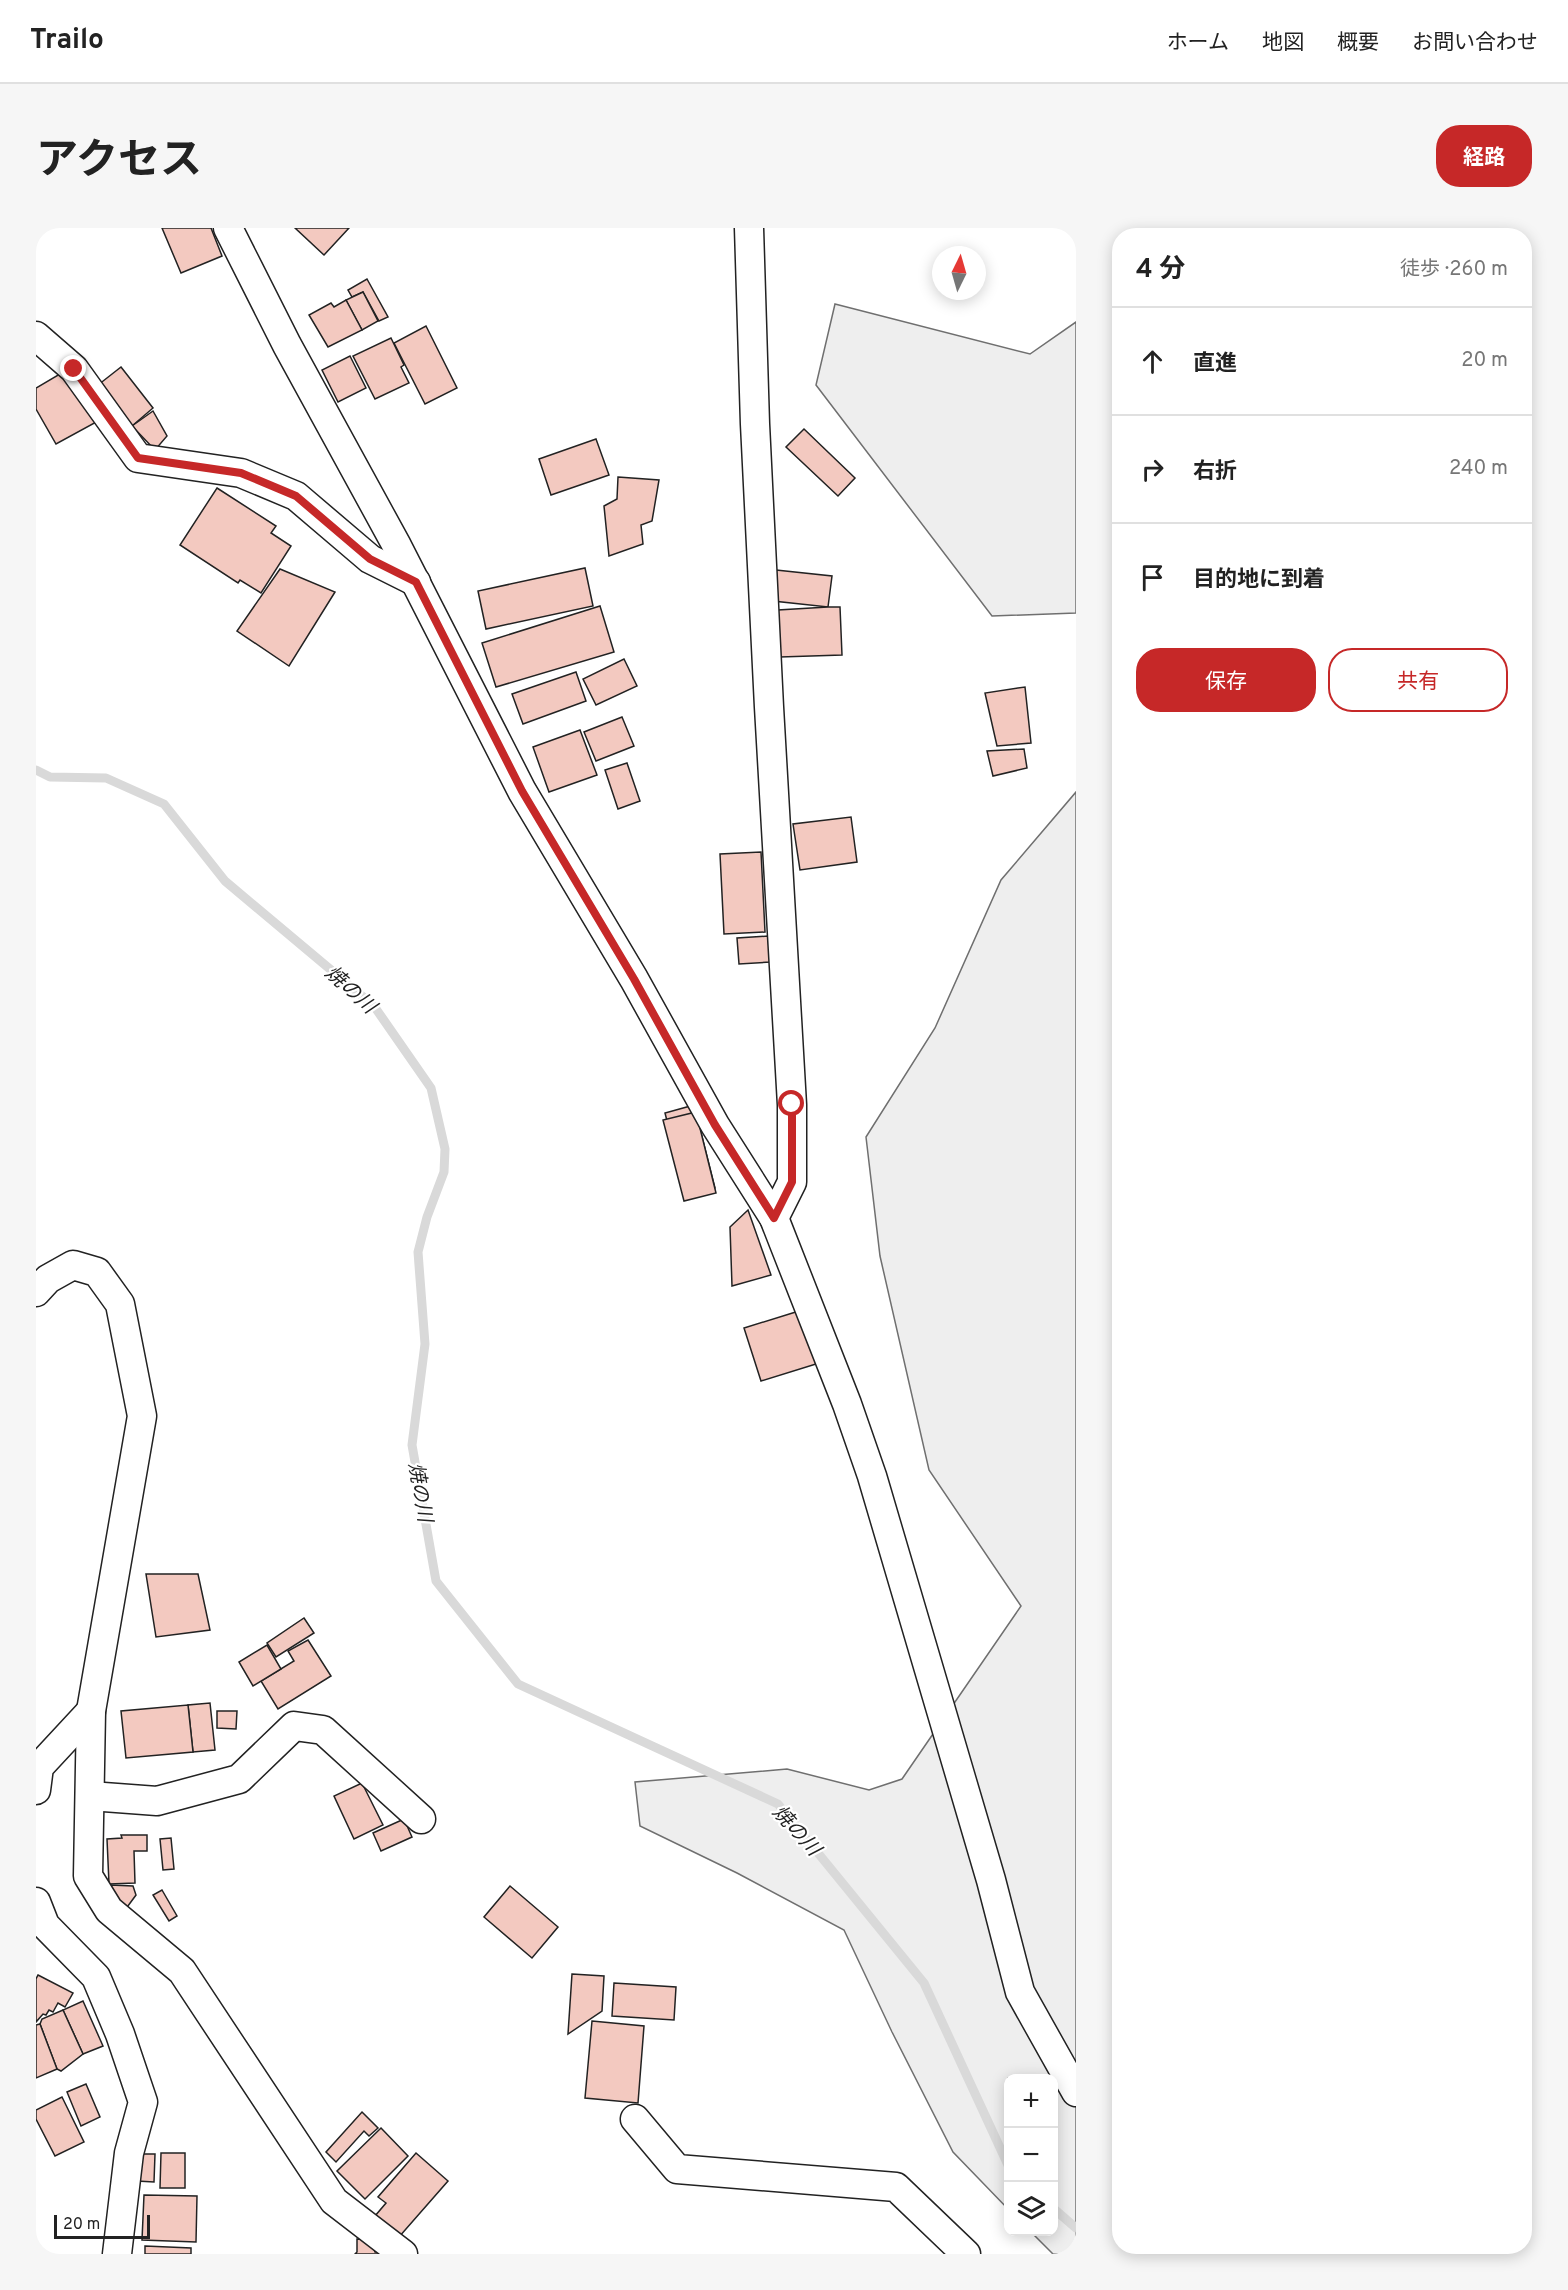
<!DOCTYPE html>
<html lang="ja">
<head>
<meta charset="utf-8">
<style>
	:root { --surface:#fff; --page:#f6f6f6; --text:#222; --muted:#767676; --line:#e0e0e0; --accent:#c62828 }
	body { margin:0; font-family:Overpass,"Noto Sans JP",sans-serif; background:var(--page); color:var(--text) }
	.controls { position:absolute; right:18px; bottom:18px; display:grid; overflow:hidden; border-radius:12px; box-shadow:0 3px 15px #0003 }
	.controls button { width:54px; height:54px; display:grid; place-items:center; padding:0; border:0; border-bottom:2px solid var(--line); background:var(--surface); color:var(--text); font:30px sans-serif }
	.compass { position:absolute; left:896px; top:18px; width:54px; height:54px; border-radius:50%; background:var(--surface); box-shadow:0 3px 15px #0003; rotate:5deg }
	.scale { position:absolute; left:18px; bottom:15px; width:96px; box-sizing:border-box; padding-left:6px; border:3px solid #222; border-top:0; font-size:16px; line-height:21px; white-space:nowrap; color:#222; -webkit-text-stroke:4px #fff; paint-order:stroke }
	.stop { position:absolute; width:18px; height:18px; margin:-14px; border:4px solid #c62828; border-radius:50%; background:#fff }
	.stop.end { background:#c62828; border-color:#fff; box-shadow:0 2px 6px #0008 }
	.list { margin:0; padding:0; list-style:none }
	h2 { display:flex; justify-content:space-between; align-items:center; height:78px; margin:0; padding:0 24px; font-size:26px }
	h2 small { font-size:20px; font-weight:400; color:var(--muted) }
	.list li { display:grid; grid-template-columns:39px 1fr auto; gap:18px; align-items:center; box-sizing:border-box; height:108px; padding:0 24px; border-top:2px solid var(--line) }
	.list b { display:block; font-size:22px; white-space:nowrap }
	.list em { font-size:20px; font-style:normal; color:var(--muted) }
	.actions { display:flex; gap:12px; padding:18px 24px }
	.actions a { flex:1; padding:14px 0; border:2px solid var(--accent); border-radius:24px; text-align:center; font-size:21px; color:var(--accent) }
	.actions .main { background:var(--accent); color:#fff }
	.icon { flex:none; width:33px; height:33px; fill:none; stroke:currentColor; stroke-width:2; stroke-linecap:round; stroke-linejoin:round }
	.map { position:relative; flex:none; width:1040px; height:2026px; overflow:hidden; border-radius:24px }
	header { display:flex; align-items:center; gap:36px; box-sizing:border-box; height:84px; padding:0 30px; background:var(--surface); border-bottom:2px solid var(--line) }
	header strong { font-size:28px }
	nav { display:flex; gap:33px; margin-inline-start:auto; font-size:21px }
	.intro { display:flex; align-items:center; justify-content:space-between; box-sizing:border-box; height:144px; padding:0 36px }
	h1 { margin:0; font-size:42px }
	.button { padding:15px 27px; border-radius:24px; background:var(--accent); color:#fff; font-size:21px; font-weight:700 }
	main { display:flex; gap:36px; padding:0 36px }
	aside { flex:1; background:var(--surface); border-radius:24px; box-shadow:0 3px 15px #0003 }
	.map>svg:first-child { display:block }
</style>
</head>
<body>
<header>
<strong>Trailo</strong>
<nav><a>ホーム</a><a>地図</a><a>概要</a><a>お問い合わせ</a></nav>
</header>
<div class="intro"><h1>アクセス</h1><a class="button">経路</a></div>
<main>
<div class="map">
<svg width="1040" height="2026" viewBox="0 0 1040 2026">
	<rect width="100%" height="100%" fill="#fff"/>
	<!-- green -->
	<g fill="#eee" stroke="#6f6f6f" stroke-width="1.5">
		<polygon points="799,76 994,126 1040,94 1040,385 956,388 780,157"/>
		<polygon points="1040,564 1040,2026 1017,2026 995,2004 1017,2004 1017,1850 972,1850 972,1981 917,1924 856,1804 808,1702 701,1645 604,1598 599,1554 751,1541 833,1562 866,1551 985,1378 893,1242 844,1028 830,909 899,800 965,652"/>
	</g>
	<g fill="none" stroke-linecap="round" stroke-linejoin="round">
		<!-- stream -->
		<g stroke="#d9d9d9" stroke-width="9">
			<polyline points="0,542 14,549 70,550 128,576 189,653 338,778 395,860 409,921 408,944 391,989 382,1024 389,1116 376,1217 400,1353 482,1456 742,1576 888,1755 972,1937"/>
			<polyline points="1017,1980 1040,2000"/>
		</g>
	</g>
	<!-- building -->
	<g fill="#f3c9c0" stroke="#222" stroke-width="1.5">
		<polygon points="126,0 175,0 186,28 145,45"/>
		<polygon points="259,0 313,0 288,27"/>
		<polygon points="331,51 352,89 343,93 327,64 316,69 312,62"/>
		<polygon points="327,64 342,93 326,102 310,72"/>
		<polygon points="310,72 326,102 292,119 273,87 295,75 298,79"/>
		<polygon points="390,98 421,160 389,176 358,115"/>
		<polygon points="355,110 368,137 365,139 373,155 339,171 317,128"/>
		<polygon points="314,128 330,160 302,174 286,142"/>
		<polygon points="85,139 117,180 96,198 62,157"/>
		<polygon points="34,140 64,192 20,216 0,181 0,160"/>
		<polygon points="117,183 131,208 119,222 96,198"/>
		<polygon points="768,201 819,250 802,268 750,219"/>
		<polygon points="560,211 573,247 515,267 503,231"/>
		<polygon points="582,249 623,252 616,293 605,297 607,316 573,328 568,278 581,271"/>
		<polygon points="181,260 240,298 235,305 255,318 225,365 204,352 202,355 144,317"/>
		<polygon points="549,340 557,378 450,401 442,363"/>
		<polygon points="244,341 299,364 253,438 201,403"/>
		<polygon points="740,342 796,348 792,379 737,373"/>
		<polygon points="564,378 578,424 460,459 446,415"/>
		<polygon points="792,379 804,379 806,427 744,429 742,382"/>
		<polygon points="588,431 601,458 560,477 547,451"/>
		<polygon points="540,444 550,473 487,496 476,466"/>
		<polygon points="989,459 995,515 961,518 949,465"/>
		<polygon points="586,489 598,518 560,533 548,504"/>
		<polygon points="544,502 561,547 513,564 497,519"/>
		<polygon points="988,521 991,540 957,548 951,523"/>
		<polygon points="591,535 604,573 582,581 569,542"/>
		<polygon points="815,589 821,634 764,642 757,596"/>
		<polygon points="725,624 729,704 688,706 684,626"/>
		<polygon points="732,708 734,734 703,736 701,710"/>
		<polygon points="658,877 679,960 650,968 629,885"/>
		<polygon points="660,884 680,965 648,973 627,892"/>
		<polygon points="712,982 735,1047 696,1058 694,999"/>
		<polygon points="763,1083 780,1136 725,1153 708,1100"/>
		<polygon points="110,1346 162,1346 174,1402 120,1409"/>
		<polygon points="268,1390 278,1405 240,1429 231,1415"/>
		<polygon points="272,1412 295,1448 242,1481 225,1453 258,1433 252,1423"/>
		<polygon points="231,1417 245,1441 217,1458 203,1434"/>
		<polygon points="174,1475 179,1522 157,1524 152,1477"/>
		<polygon points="152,1477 157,1524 90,1530 85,1483"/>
		<polygon points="181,1483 201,1483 200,1501 181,1500"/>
		<polygon points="326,1555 347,1597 318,1611 298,1568"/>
		<polygon points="368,1591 376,1609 345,1623 337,1605"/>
		<polygon points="85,1607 111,1607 111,1623 98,1623 99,1655 73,1656 71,1611 86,1610"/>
		<polygon points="135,1610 138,1641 127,1642 124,1611"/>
		<polygon points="74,1657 97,1658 100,1667 89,1682 72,1659"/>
		<polygon points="474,1658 522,1699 496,1730 448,1689"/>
		<polygon points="126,1662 141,1688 133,1693 117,1667"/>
		<polygon points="536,1746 568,1748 566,1783 532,1806"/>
		<polygon points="2,1747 37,1765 29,1779 22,1775 17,1784 13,1782 10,1787 7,1786 0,1794 0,1751"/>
		<polygon points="578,1755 640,1759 638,1792 576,1788"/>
		<polygon points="47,1773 67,1818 47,1826 27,1782"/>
		<polygon points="27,1782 47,1826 25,1843 21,1841 4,1796 6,1791"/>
		<polygon points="556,1793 608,1798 602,1875 549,1870"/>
		<polygon points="4,1796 21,1841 0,1850 0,1797"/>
		<polygon points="50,1856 64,1889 45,1898 31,1864"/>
		<polygon points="26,1869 48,1914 19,1928 0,1891 0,1882"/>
		<polygon points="326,1884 342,1900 333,1908 328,1903 300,1934 290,1924"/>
		<polygon points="345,1900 372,1928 329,1971 301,1943"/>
		<polygon points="125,1925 149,1925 149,1960 124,1960"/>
		<polygon points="380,1925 412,1953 363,2009 339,1988 350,1975 342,1969"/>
		<polygon points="102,1926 119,1926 118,1954 101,1953"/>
		<polygon points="108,1967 161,1968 160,2014 106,2012"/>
		<polygon points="321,2011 335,2012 339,2024 353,2024 354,2026 319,2026 321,2024"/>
		<polygon points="109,2018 155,2020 155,2026 109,2026"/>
	</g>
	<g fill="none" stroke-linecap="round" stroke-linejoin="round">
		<defs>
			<g id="minor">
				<polyline points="192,0 251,117 361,318 486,563 598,751 679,897 738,990 811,1176 836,1248 955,1652 984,1764 1040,1864"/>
				<polyline points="713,0 719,196 733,479 756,877 756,954 738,990"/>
				<polyline points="0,108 38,141 102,230 205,245 260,268 334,331 380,354"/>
				<polyline points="0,1064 12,1051 37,1037 61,1044 84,1076 106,1188 55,1483 52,1648 73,1682 146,1743 298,1973 367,2026"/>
				<polyline points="0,1562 3,1539 55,1483"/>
				<polyline points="54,1568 121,1573 203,1551 258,1498 287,1502 385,1591"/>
				<polyline points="0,1674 9,1697 60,1749 84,1806 107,1874 93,1925 81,2026"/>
				<polyline points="599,1891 641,1941 860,1959 930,2026"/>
			</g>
		</defs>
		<!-- minor casing -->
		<use href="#minor" stroke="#222" stroke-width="31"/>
		<!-- minor -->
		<use href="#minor" stroke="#fff" stroke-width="28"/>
	</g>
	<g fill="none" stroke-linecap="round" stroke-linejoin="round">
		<!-- route -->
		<polyline stroke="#c62828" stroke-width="8" points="38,141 102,230 205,245 260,268 334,331 380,354 486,563 598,751 679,897 738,990 756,954 756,876"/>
	</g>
	<g text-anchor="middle" stroke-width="4.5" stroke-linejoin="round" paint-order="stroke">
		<!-- water labels -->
		<g font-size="20" font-style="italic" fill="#222" stroke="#fff">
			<text transform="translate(315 761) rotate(42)" y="7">焼の川</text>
			<text transform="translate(385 1264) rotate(80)" y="7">焼の川</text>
			<text transform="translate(761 1602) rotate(48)" y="7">焼の川</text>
		</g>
	</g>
</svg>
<div class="controls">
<button>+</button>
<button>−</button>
<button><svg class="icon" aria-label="layers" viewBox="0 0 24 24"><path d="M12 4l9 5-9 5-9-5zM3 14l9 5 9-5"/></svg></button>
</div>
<svg class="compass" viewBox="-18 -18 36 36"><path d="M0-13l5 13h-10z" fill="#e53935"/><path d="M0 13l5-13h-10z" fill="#767676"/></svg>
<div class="scale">20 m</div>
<div class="stop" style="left:756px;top:876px"></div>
<div class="stop end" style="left:38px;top:141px"></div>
</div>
<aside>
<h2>4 分<small>徒歩 · 260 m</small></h2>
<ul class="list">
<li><svg class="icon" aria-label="ahead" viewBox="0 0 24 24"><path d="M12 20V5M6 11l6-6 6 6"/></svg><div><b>直進</b></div><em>20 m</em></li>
<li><svg class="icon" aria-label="right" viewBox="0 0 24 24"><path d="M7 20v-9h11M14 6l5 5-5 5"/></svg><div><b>右折</b></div><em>240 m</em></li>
<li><svg class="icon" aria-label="arrive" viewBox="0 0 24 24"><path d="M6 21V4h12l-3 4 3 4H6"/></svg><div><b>目的地に到着</b></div></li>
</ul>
<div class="actions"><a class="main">保存</a><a>共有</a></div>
</aside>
</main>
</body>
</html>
